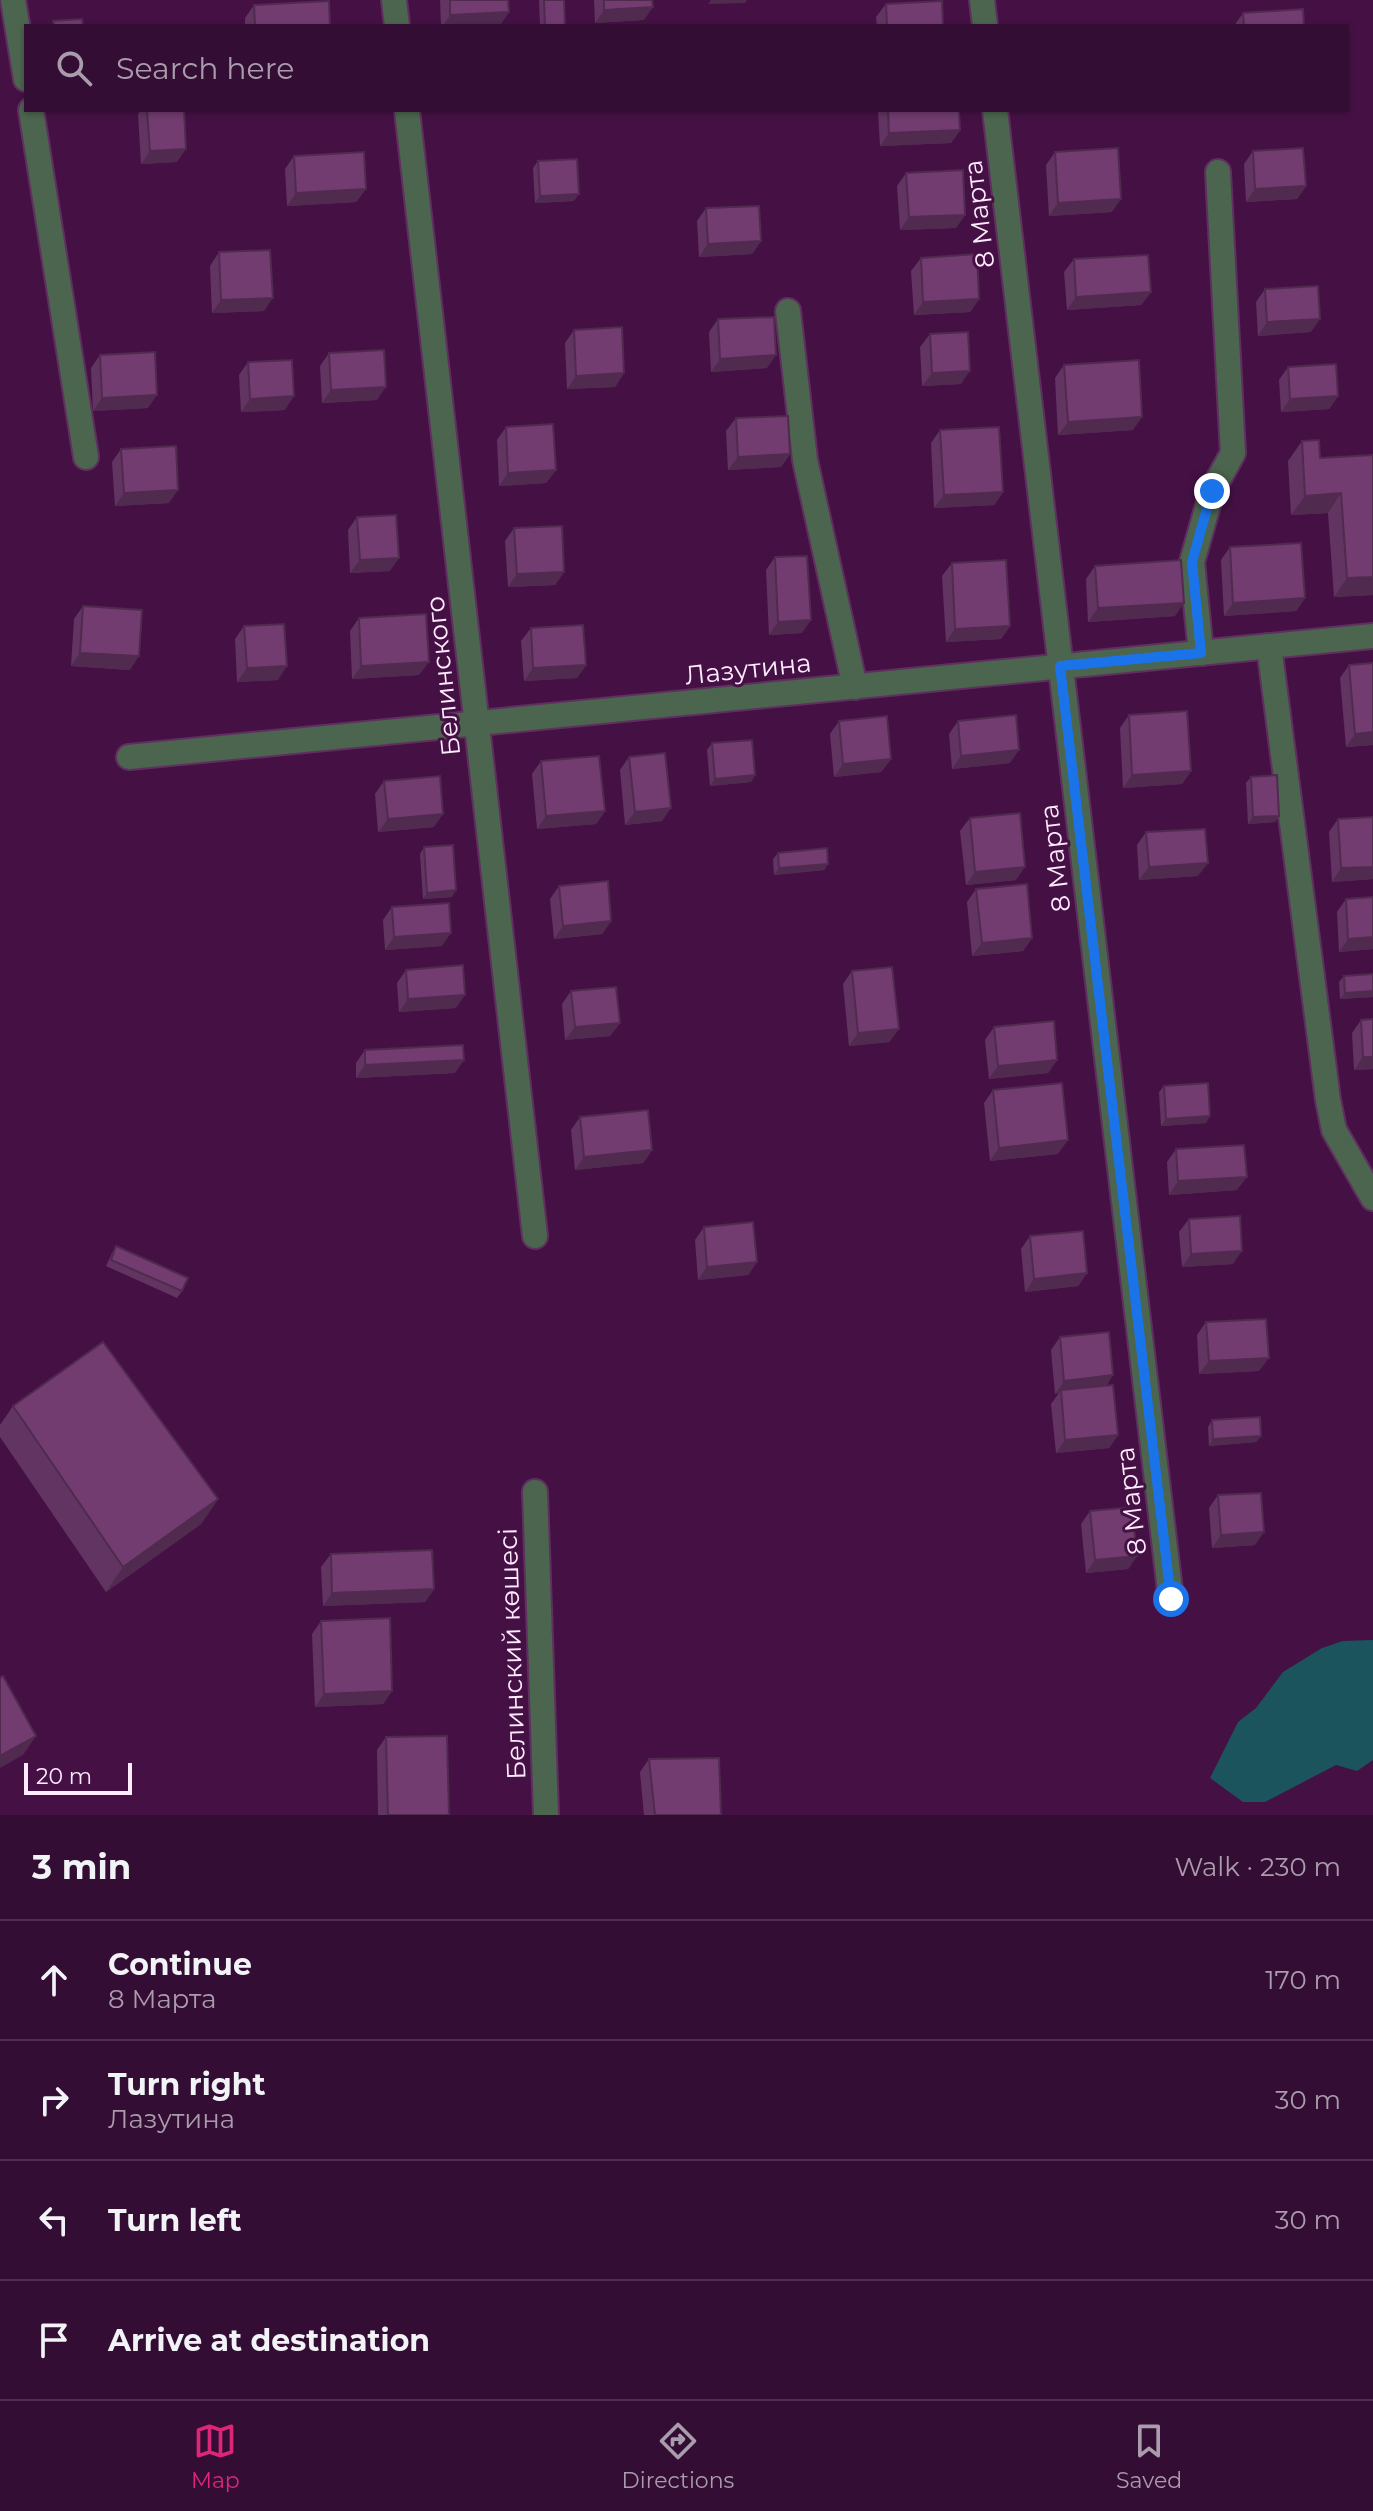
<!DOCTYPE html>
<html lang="en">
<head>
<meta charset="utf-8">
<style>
	:root { --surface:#340d34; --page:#3f1b40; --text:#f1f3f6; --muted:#a99cac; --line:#4e2d4f; --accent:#db2777 }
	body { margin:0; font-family:Montserrat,sans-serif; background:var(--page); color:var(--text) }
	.scale { position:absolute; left:24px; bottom:20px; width:108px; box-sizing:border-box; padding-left:8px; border:4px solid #feebfd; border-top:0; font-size:22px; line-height:28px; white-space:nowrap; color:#feebfd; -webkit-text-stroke:6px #451145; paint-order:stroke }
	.stop { position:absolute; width:24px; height:24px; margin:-18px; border:6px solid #1a73e8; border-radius:50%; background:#fff }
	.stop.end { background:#1a73e8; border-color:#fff; box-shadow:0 2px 8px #0008 }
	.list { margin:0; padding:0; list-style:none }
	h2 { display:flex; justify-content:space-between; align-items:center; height:104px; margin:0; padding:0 32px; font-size:34px }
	h2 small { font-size:26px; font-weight:400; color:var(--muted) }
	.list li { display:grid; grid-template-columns:52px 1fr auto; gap:24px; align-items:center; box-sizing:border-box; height:120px; padding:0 32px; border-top:2px solid var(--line) }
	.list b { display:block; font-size:30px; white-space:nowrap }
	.list p { margin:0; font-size:26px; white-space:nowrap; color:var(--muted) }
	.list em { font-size:26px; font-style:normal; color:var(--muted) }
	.icon { flex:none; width:44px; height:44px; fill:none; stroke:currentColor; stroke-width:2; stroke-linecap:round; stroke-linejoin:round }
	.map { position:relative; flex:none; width:1373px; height:1815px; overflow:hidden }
	.search { position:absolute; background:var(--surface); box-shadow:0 2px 6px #0004; left:24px; right:24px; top:24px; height:88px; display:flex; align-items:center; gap:20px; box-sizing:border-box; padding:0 28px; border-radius:0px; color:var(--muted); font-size:30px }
	.sheet { height:584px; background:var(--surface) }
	nav { display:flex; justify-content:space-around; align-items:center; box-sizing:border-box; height:112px; border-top:2px solid var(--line); background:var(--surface); font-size:22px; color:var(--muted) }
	nav a { display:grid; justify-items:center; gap:4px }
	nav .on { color:var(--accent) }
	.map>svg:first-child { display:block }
</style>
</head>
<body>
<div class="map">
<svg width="1373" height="1815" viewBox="0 0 1373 1815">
	<rect width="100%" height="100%" fill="#451145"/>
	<!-- water -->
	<polygon fill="#1b545c" points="1373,1640 1373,1760 1357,1771 1336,1765 1265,1802 1243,1802 1210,1778 1238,1722 1256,1708 1283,1672 1322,1648 1343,1641"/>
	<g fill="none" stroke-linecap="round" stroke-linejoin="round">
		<defs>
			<g id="minor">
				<polyline points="13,0 26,79"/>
				<polyline points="394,0 397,26"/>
				<polyline points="982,0 985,26"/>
				<polyline points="31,110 86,457"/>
				<polyline points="407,110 535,1236"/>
				<polyline points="995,110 1171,1599"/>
				<polyline points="788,311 805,460 855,687"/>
				<polyline points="1269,646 1328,1100 1334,1130 1373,1198"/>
				<polyline points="1201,653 1192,562 1212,491 1233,453 1218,172"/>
				<polyline points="129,757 1373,636"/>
				<polyline points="535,1492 546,1815"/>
			</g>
		</defs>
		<!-- minor casing -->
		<use href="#minor" stroke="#5f305f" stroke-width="28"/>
		<!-- minor -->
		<use href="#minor" stroke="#4b654e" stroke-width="24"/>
	</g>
	<!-- wall -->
	<g fill="#623461">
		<polygon points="440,0 508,0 509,12 500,25 441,26"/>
		<polygon points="539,0 564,0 565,26 540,26"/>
		<polygon points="594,0 652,0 644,20 595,23"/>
		<polygon points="886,4 943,26 877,26 876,17"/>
		<polygon points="254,5 330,26 245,26 245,18"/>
		<polygon points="1243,13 1304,26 1234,26"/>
		<polygon points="141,110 184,110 177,162 141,164 138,114"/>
		<polygon points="878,110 959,110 960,130 951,143 880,146"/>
		<polygon points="1253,151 1306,186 1297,199 1246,202 1244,164"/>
		<polygon points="1055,152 1112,212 1049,216 1046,165"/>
		<polygon points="294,156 366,189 356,202 287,206 285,169"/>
		<polygon points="538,161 574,201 535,203 533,168"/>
		<polygon points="906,173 965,215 956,228 900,230 897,186"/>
		<polygon points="706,208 761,241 752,254 699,257 697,221"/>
		<polygon points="219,252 264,311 212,313 210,266"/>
		<polygon points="921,258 979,299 970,312 914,315 911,271"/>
		<polygon points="1074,259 1151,292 1141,305 1067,310 1064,272"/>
		<polygon points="1265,289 1311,332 1258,336 1256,302"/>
		<polygon points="718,319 767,368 711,372 709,332"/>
		<polygon points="574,330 624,373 615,387 567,389 565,343"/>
		<polygon points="930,334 961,384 922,386 920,347"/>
		<polygon points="329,353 377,400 322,403 320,366"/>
		<polygon points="100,355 148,408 93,411 91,368"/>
		<polygon points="248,362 285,410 241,412 239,375"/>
		<polygon points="1064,365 1133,430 1058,435 1055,378"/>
		<polygon points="1288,367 1338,396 1329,409 1281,412 1279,380"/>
		<polygon points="736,418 790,454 781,467 728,470 726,431"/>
		<polygon points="506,427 556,470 546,483 499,486 497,440"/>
		<polygon points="940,430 1003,492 994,505 934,508 931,443"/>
		<polygon points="1302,441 1320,458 1373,455 1373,595 1334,597 1328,513 1291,515 1288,461"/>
		<polygon points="121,449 169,503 115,506 112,462"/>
		<polygon points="357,517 390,571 350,573 348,530"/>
		<polygon points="514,528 564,572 555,585 508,587 505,541"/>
		<polygon points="1230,547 1305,598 1296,611 1224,616 1221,560"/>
		<polygon points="775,557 802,633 769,635 766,570"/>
		<polygon points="952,563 1010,626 1001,639 946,642 942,576"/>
		<polygon points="1095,566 1175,616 1088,622 1086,579"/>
		<polygon points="83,606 130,670 71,666 74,619"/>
		<polygon points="359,618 419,675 352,679 350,631"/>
		<polygon points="244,626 278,680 237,682 235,639"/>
		<polygon points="531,628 586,665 577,678 524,681 521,641"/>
		<polygon points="1373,663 1373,745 1346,747 1340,678 1349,665"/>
		<polygon points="1129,715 1191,771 1182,784 1123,788 1120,728"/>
		<polygon points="839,721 891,759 881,772 834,777 830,734"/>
		<polygon points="958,721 1010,763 952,769 949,734"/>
		<polygon points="712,743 755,775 751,782 710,786 707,750"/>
		<polygon points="629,757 662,821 625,825 620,770"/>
		<polygon points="541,761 605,811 596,824 537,829 532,774"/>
		<polygon points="1251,777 1279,816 1275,822 1248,824 1246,783"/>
		<polygon points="384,781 434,827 378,832 375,794"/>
		<polygon points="970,818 1016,880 966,885 960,831"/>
		<polygon points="1338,819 1373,879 1332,882 1329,832"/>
		<polygon points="1146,832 1198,876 1139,880 1137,845"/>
		<polygon points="424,847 452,897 423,899 420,854"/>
		<polygon points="778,853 828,864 824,870 774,875 773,859"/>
		<polygon points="559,886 611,921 602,934 554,939 550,899"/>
		<polygon points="976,889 1032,938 1023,951 972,956 967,902"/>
		<polygon points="1373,897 1373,949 1339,952 1337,912 1346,899"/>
		<polygon points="392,907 442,946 385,950 383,920"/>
		<polygon points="406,970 456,1008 399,1012 397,983"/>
		<polygon points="852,971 899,1029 889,1042 849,1046 843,984"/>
		<polygon points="1373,974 1373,997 1340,999 1339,982 1344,976"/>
		<polygon points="571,991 620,1023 610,1036 565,1040 562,1004"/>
		<polygon points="1361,1020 1373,1069 1354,1070 1352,1033"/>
		<polygon points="994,1027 1057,1060 1048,1073 989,1079 985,1040"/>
		<polygon points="365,1050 455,1073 356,1078 356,1063"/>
		<polygon points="1164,1086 1206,1123 1161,1126 1159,1092"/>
		<polygon points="993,1090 1058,1154 990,1161 984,1103"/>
		<polygon points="580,1117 652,1150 643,1163 575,1170 571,1130"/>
		<polygon points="1176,1149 1237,1190 1169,1195 1167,1162"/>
		<polygon points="1189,1219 1233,1264 1182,1267 1179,1232"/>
		<polygon points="704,1227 757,1262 748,1275 698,1280 695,1240"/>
		<polygon points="1030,1236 1087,1273 1078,1286 1025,1292 1021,1249"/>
		<polygon points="116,1246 182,1291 177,1298 106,1266 112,1253"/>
		<polygon points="1206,1322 1259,1371 1199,1374 1197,1335"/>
		<polygon points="1060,1337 1113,1375 1106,1386 1118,1435 1109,1448 1056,1453 1051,1404 1059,1393 1055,1394 1051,1350"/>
		<polygon points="13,1406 218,1499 201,1524 106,1592 0,1437 0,1425"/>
		<polygon points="1212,1420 1261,1436 1256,1442 1209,1446 1208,1427"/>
		<polygon points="1218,1495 1255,1545 1212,1548 1209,1508"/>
		<polygon points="1090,1511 1137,1556 1128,1569 1086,1573 1081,1524"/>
		<polygon points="331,1554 434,1589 425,1602 323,1606 321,1567"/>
		<polygon points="321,1621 392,1691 383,1704 315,1707 312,1634"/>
		<polygon points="386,1737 449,1815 378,1815 377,1750"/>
		<polygon points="649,1759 721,1815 644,1815 640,1772"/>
	</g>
	<!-- shaded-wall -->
	<g fill="#502a4f">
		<polygon points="711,0 747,0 745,3 708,4"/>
		<polygon points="653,7 644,20 595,23 604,10"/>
		<polygon points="509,12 500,25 443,26 450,15"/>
		<polygon points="960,130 951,143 880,146 889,133"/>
		<polygon points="186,149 177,162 141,164 150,151"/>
		<polygon points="1306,186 1297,199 1246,202 1255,189"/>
		<polygon points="366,189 356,202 287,206 296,193"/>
		<polygon points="579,194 574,201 535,203 540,196"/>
		<polygon points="1121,199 1112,212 1049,216 1058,203"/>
		<polygon points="965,215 956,228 900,230 909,217"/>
		<polygon points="761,241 752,254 699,257 708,244"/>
		<polygon points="1151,292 1141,305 1067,310 1076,297"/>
		<polygon points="273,298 264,311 212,313 221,300"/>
		<polygon points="979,299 970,312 914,315 923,302"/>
		<polygon points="1320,319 1311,332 1258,336 1267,322"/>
		<polygon points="776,355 767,368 711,372 720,359"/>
		<polygon points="970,371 961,384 922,386 932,373"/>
		<polygon points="624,373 615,387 567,389 576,376"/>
		<polygon points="386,387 377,400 322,403 331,390"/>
		<polygon points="157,395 148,408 93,411 102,398"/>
		<polygon points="294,396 285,410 241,412 250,399"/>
		<polygon points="1338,396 1329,409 1281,412 1290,399"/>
		<polygon points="1142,417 1133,430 1058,435 1068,422"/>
		<polygon points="790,454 781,467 728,470 738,457"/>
		<polygon points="556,470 546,483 499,486 508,473"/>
		<polygon points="178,490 169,503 115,506 124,493"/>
		<polygon points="1003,492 994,505 934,508 944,495"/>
		<polygon points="1341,493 1328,513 1291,515 1305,496"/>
		<polygon points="399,558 390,571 350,573 360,560"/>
		<polygon points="564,572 555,585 508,587 517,574"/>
		<polygon points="1373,577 1373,595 1334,597 1347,578"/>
		<polygon points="1305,598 1296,611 1224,616 1233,603"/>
		<polygon points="1184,603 1175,616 1088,622 1098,608"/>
		<polygon points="811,620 802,633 769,635 778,622"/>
		<polygon points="1010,626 1001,639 946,642 955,629"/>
		<polygon points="80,653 139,656 130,670 71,666"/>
		<polygon points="429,662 419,675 352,679 361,666"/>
		<polygon points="586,665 577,678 524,681 533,668"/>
		<polygon points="287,666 278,680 237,682 247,668"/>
		<polygon points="1373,732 1373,745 1346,747 1355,734"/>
		<polygon points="1019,750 1010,763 952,769 961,756"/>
		<polygon points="891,759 881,772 834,777 843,764"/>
		<polygon points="1191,771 1182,784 1123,788 1132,775"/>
		<polygon points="755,775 751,782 710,786 715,779"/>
		<polygon points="671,808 662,821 625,825 635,812"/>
		<polygon points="605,811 596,824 537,829 546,816"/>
		<polygon points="443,814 434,827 378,832 388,819"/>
		<polygon points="1279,816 1275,822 1248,824 1253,817"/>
		<polygon points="1208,863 1198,876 1139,880 1149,867"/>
		<polygon points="828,864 824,870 774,875 779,868"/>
		<polygon points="1025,867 1016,880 966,885 975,872"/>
		<polygon points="1373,867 1373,879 1332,882 1341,868"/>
		<polygon points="456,890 452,897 423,899 427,893"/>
		<polygon points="611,921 602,934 554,939 563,926"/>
		<polygon points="451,933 442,946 385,950 394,937"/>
		<polygon points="1373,937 1373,949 1339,952 1348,939"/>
		<polygon points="1032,938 1023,951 972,956 982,943"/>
		<polygon points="1373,991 1373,997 1340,999 1345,993"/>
		<polygon points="465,995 456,1008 399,1012 408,999"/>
		<polygon points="620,1023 610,1036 565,1040 575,1027"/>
		<polygon points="899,1029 889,1042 849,1046 858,1033"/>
		<polygon points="1363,1057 1373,1057 1373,1069 1354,1070"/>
		<polygon points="464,1060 455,1073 356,1078 365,1065"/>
		<polygon points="1057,1060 1048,1073 989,1079 998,1066"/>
		<polygon points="1210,1116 1206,1123 1161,1126 1166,1119"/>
		<polygon points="1068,1140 1058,1154 990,1161 999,1148"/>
		<polygon points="652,1150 643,1163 575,1170 584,1157"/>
		<polygon points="1247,1177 1237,1190 1169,1195 1178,1181"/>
		<polygon points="1242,1251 1233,1264 1182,1267 1191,1254"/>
		<polygon points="757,1262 748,1275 698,1280 707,1267"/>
		<polygon points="1087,1273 1078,1286 1025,1292 1034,1279"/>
		<polygon points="1269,1358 1259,1371 1199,1374 1209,1361"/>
		<polygon points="1113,1375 1104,1388 1061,1390 1059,1393 1055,1394 1064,1381"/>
		<polygon points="1118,1435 1109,1448 1056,1453 1065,1440"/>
		<polygon points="1261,1436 1256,1442 1209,1446 1213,1439"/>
		<polygon points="218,1499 201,1524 106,1592 123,1567"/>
		<polygon points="1264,1532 1255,1545 1212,1548 1221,1535"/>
		<polygon points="1137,1556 1128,1569 1086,1573 1095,1560"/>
		<polygon points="434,1589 425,1602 323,1606 332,1593"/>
		<polygon points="392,1691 383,1704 315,1707 324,1694"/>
		<polygon points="36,1736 23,1755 0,1768 0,1756"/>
	</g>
	<!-- building -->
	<g fill="#723c71" stroke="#502a4f" stroke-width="2">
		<polygon points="450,0 508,0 509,12 450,15"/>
		<polygon points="544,0 564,0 565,26 545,26"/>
		<polygon points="604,0 652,0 653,7 604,10"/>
		<polygon points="329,1 330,26 255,26 254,5"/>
		<polygon points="942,1 943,26 887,26 886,4"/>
		<polygon points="1303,9 1304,26 1244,26 1243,13"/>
		<polygon points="82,19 83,26 54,26 53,21"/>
		<polygon points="147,110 184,110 186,149 150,151"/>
		<polygon points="888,110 959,110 960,130 889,133"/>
		<polygon points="1118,148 1121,199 1058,203 1055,152"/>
		<polygon points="1303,148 1306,186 1255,189 1253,151"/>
		<polygon points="364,152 366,189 296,193 294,156"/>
		<polygon points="577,159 579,194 540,196 538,161"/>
		<polygon points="963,170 965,215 909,217 906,173"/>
		<polygon points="759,206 761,241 708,244 706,208"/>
		<polygon points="270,250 273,298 221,300 219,252"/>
		<polygon points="977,254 979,299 923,302 921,258"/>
		<polygon points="1148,255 1151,292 1076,297 1074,259"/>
		<polygon points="1318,286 1320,319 1267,322 1265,289"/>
		<polygon points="774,317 776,355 720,359 718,319"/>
		<polygon points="622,327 624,373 576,376 574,330"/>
		<polygon points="968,332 970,371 932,373 930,334"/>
		<polygon points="384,350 386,387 331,390 329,353"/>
		<polygon points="155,352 157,395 102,398 100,355"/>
		<polygon points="292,360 294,396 250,399 248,362"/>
		<polygon points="1139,360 1142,417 1068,422 1064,365"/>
		<polygon points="1336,364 1338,396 1290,399 1288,367"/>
		<polygon points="788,416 790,454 738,457 736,418"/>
		<polygon points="553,424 556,470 508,473 506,427"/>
		<polygon points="999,427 1003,492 944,495 940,430"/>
		<polygon points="1319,440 1320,458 1373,455 1373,577 1347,578 1341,493 1305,496 1302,441"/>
		<polygon points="176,446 178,490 124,493 121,449"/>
		<polygon points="396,515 399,558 360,560 357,517"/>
		<polygon points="562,526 564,572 517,574 514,528"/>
		<polygon points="1301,543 1305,598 1233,603 1230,547"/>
		<polygon points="807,556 811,620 778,622 775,557"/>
		<polygon points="1006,560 1010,626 955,629 952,563"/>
		<polygon points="1181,560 1184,603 1098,608 1095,566"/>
		<polygon points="83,606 142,610 139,656 80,653"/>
		<polygon points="426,614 429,662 361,666 359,618"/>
		<polygon points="284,624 287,666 247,668 244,626"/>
		<polygon points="583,625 586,665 533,668 531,628"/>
		<polygon points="1373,663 1373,732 1355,734 1349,665"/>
		<polygon points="1187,711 1191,771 1132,775 1129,715"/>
		<polygon points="1016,715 1019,750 961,756 958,721"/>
		<polygon points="887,716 891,759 843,764 839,721"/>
		<polygon points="752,740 755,775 715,779 712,743"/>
		<polygon points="665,753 671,808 635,812 629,757"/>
		<polygon points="599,756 605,811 546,816 541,761"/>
		<polygon points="1277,775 1279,816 1253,817 1251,777"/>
		<polygon points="440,776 443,814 388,819 384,781"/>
		<polygon points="1020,813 1025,867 975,872 970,818"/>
		<polygon points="1373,817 1373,867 1341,868 1338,819"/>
		<polygon points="1205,829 1208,863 1149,867 1146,832"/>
		<polygon points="453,845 456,890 427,893 424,847"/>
		<polygon points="827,848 828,864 779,868 778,853"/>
		<polygon points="608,881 611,921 563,926 559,886"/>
		<polygon points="1027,884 1032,938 982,943 976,889"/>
		<polygon points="1373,897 1373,937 1348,939 1346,899"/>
		<polygon points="449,903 451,933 394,937 392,907"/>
		<polygon points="463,965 465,995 408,999 406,970"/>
		<polygon points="892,967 899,1029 858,1033 852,971"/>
		<polygon points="1373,974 1373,991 1345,993 1344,976"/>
		<polygon points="616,987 620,1023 575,1027 571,991"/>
		<polygon points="1373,1019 1373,1057 1363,1057 1361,1020"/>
		<polygon points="1054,1021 1057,1060 998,1066 994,1027"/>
		<polygon points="463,1045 464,1060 365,1065 365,1050"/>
		<polygon points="1062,1083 1068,1140 999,1148 993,1090"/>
		<polygon points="1208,1083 1210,1116 1166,1119 1164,1086"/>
		<polygon points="648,1110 652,1150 584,1157 580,1117"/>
		<polygon points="1244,1145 1247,1177 1178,1181 1176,1149"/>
		<polygon points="1240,1216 1242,1251 1191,1254 1189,1219"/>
		<polygon points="753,1222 757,1262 707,1267 704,1227"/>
		<polygon points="1083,1231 1087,1273 1034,1279 1030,1236"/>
		<polygon points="116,1246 188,1278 182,1291 111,1260"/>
		<polygon points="1266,1319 1269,1358 1209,1361 1206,1322"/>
		<polygon points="1109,1332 1113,1375 1064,1381 1060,1337"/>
		<polygon points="103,1342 218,1499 123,1567 13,1406"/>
		<polygon points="1113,1385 1118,1435 1065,1440 1061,1390"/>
		<polygon points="1260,1417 1261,1436 1213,1439 1212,1420"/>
		<polygon points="1261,1493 1264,1532 1221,1535 1218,1495"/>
		<polygon points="1132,1507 1137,1556 1095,1560 1090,1511"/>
		<polygon points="432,1550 434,1589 332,1593 331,1554"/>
		<polygon points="390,1618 392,1691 324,1694 321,1621"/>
		<polygon points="3,1676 36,1736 0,1756 0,1678"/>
		<polygon points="447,1736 449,1815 388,1815 386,1737"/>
		<polygon points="719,1758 721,1815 655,1815 649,1759"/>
	</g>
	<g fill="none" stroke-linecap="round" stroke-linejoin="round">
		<!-- route -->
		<polyline stroke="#1a73e8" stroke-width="10" points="1171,1599 1060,666 1201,653 1192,562 1212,491"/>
	</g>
	<g text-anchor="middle" stroke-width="6" stroke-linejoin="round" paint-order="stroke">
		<!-- street labels -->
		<g font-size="26" fill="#feebfd" stroke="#451145">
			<text transform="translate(979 214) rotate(-97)" y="9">8 Марта</text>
			<text transform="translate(748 669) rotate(-6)" y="9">Лазутина</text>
			<text transform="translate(443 676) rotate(-96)" y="9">Белинского</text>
			<text transform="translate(1055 858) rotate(-97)" y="9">8 Марта</text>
			<text transform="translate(1131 1501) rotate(-97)" y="9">8 Марта</text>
			<text transform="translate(512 1654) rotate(-92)" y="9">Белинский көшесі</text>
		</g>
	</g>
</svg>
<div class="scale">20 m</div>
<div class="stop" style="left:1171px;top:1599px"></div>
<div class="stop end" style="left:1212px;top:491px"></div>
<div class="search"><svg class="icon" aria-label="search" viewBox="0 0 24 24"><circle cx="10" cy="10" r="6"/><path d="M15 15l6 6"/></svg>Search here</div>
</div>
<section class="sheet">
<h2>3 min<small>Walk · 230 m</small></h2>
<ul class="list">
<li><svg class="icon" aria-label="ahead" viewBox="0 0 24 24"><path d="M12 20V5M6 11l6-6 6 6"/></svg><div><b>Continue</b><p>8 Марта</p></div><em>170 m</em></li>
<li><svg class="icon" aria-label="right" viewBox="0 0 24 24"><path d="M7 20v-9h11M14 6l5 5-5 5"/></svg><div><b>Turn right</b><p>Лазутина</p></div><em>30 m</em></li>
<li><svg class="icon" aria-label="left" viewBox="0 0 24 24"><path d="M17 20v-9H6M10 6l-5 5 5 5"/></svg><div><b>Turn left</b></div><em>30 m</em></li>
<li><svg class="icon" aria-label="arrive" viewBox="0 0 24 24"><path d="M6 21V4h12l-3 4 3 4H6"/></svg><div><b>Arrive at destination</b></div></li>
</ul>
</section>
<nav>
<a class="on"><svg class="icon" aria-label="map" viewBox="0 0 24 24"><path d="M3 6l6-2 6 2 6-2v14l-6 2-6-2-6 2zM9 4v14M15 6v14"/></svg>Map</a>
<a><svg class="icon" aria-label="directions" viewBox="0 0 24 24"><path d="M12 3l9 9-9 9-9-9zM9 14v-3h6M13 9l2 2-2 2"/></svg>Directions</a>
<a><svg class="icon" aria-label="saved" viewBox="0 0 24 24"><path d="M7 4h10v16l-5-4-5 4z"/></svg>Saved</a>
</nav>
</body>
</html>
